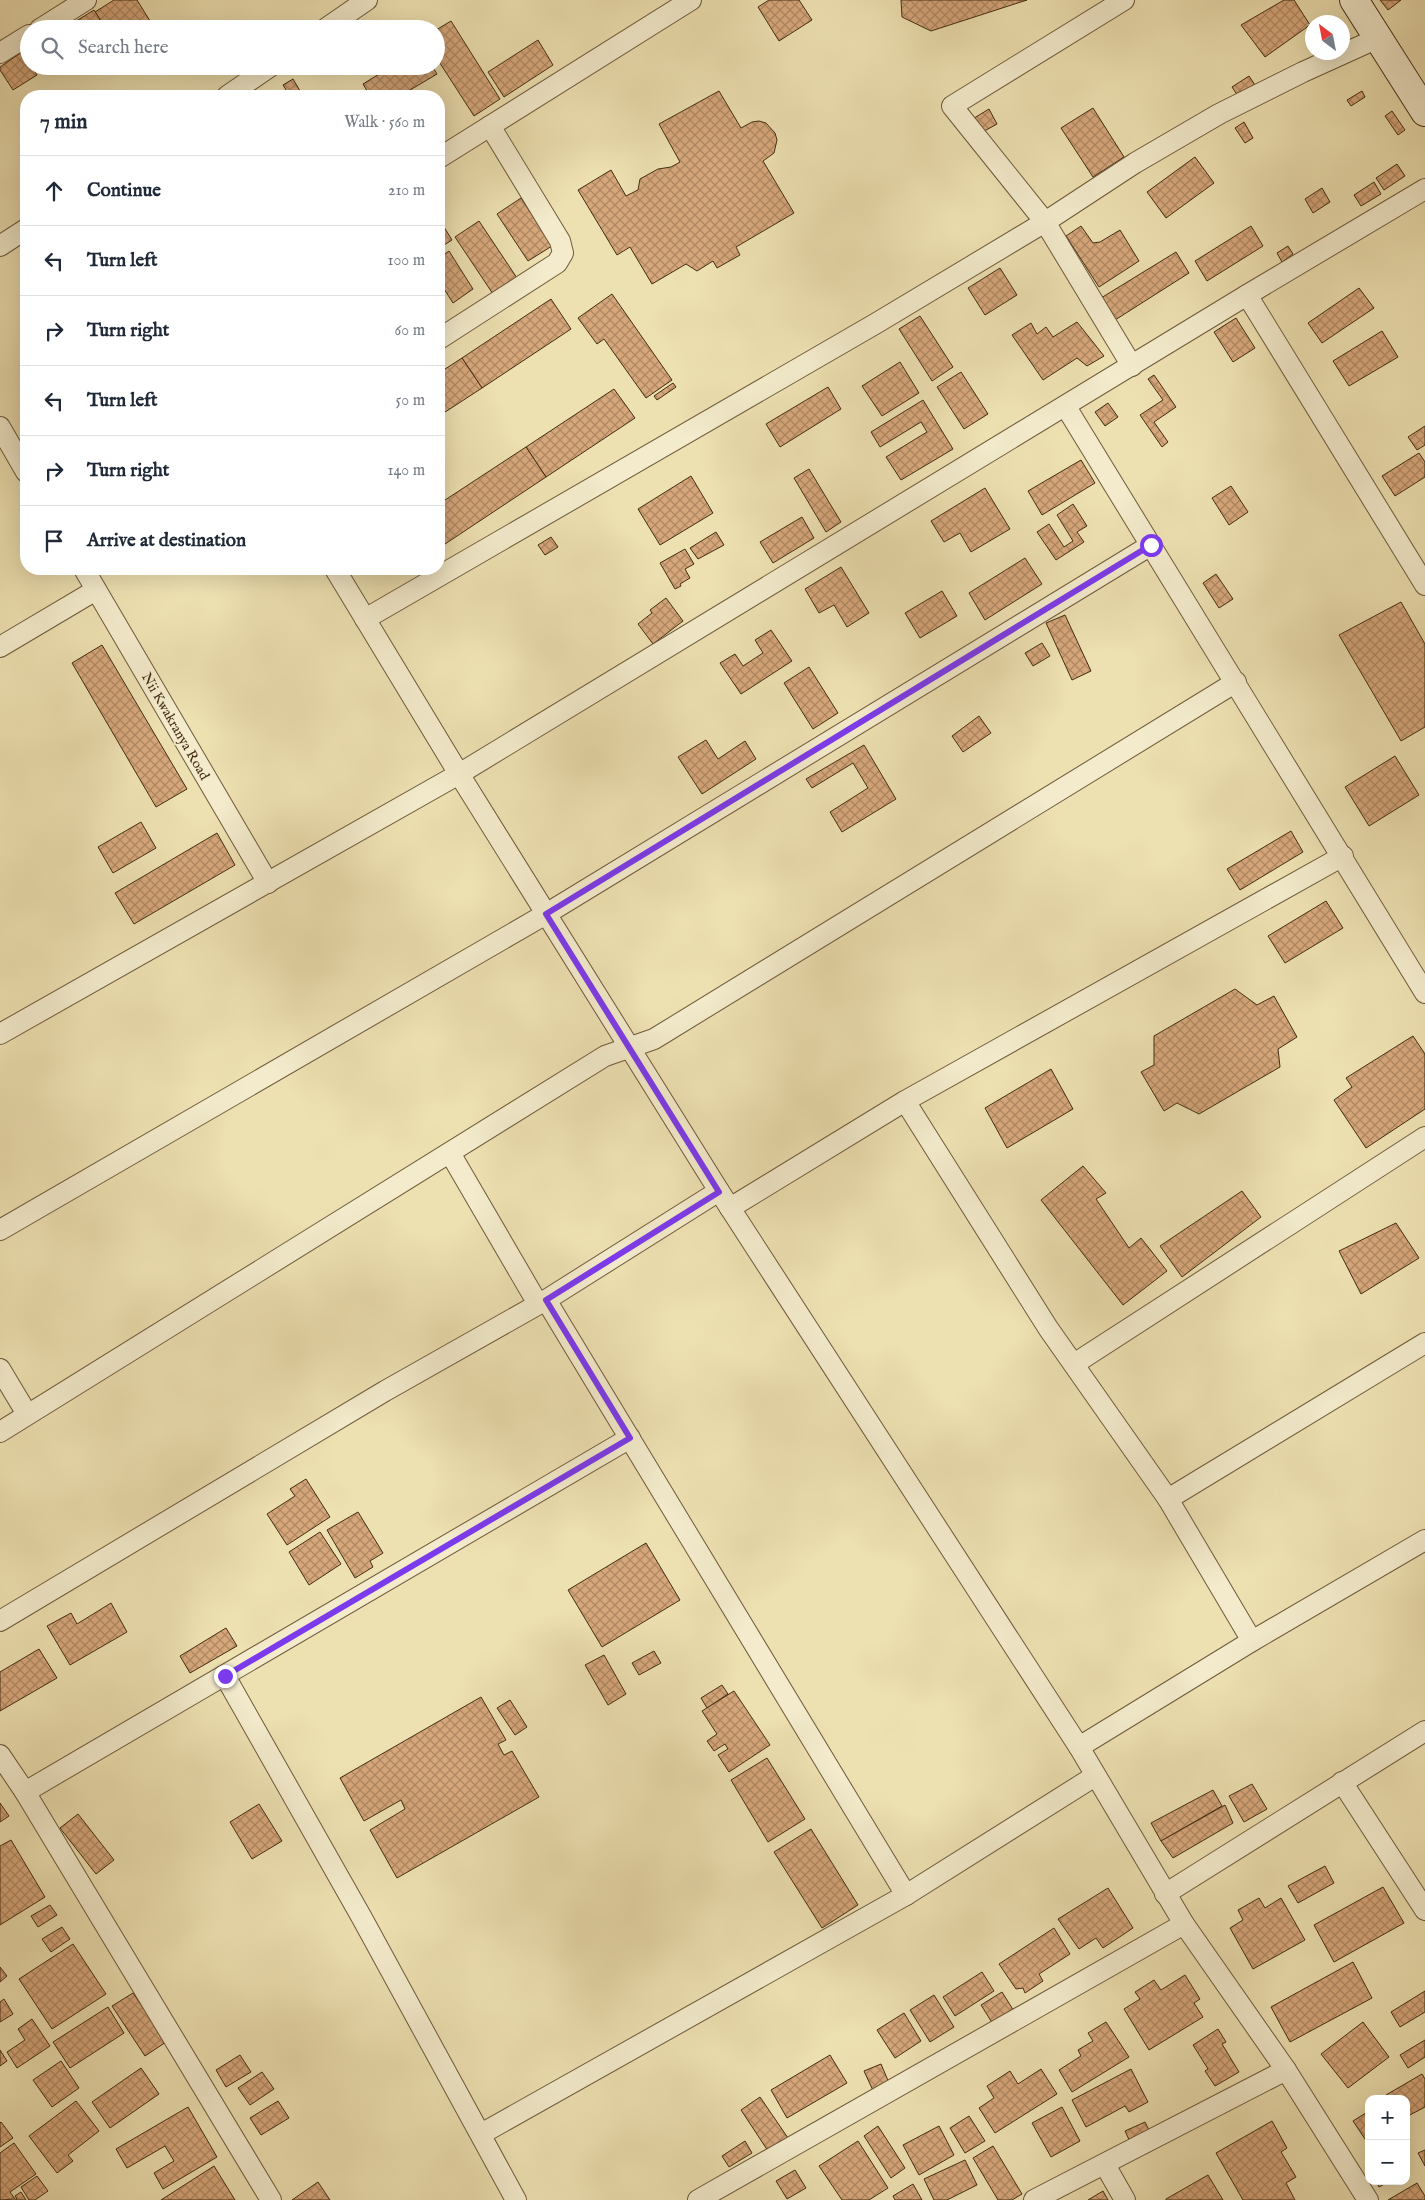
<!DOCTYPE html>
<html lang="en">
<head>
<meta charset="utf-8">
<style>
	:root { --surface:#fff; --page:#f2f2f3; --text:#1f2937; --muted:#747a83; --line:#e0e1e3 }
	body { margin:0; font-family:"IM FELL English",serif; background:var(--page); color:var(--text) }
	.controls { position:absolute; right:15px; bottom:15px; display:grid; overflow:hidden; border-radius:10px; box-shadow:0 5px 20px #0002 }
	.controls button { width:45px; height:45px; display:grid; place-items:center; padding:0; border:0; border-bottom:1px solid var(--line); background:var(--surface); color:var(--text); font:25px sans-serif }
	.compass { position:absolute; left:1305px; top:15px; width:45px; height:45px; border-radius:50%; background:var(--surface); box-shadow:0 5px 20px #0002; rotate:328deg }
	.stop { position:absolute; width:15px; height:15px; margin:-11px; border:4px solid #7c3aed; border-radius:50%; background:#fff }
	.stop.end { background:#7c3aed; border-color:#fff; box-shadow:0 1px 5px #0008 }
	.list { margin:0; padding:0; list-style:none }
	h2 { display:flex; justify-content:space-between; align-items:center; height:65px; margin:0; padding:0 20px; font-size:21px }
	h2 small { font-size:16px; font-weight:400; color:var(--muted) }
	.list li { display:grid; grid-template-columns:32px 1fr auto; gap:15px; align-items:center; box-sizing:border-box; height:70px; padding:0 20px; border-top:1px solid var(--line) }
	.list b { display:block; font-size:19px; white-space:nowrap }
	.list em { font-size:16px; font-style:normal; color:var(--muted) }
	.icon { flex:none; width:28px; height:28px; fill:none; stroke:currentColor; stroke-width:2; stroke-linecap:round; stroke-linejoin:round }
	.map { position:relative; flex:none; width:1425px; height:2200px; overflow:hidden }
	.search { position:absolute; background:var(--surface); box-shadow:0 5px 20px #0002; left:20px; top:20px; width:425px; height:55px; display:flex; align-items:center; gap:12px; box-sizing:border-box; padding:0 18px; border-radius:28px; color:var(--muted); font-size:19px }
	.panel { position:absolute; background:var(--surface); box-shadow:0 5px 20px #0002; left:20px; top:90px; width:425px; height:485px; border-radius:20px }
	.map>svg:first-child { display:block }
</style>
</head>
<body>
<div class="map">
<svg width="1425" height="2200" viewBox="0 0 1425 2200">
	<defs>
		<pattern id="building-cross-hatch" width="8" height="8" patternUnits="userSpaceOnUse" patternTransform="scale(1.25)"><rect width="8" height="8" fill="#d6a77b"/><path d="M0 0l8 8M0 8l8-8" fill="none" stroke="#af8863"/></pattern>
	</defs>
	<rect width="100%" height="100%" fill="#ede0b1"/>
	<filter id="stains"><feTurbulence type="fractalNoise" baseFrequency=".004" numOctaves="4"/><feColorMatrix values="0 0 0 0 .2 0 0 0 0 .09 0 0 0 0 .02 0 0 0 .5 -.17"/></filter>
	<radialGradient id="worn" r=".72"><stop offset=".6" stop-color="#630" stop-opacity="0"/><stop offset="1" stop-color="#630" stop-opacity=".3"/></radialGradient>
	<!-- building -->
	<g fill="url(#building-cross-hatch)" stroke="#442d12">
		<polygon points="114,0 137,0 155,29 106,29 95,12"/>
		<polygon points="769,0 799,0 812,20 779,41 758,7"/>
		<polygon points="901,0 1027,0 931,31 902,17"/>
		<polygon points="1284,0 1294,0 1310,25 1265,57 1241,25"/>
		<polygon points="1380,0 1401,0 1388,10"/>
		<polygon points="94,10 106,29 66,29 65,28"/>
		<polygon points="451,21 500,99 474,116 436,57 436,30"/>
		<polygon points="538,40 553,65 504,97 488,72"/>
		<polygon points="22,52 29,62 29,66 31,66 37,75 13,90 0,70 0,67"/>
		<polygon points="392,66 432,66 437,74 400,96 370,96 363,84"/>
		<polygon points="1249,76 1255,85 1238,96 1232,87"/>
		<polygon points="293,79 303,96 290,96 283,85"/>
		<polygon points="719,91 741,128 752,122 759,121 766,123 775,133 777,140 774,153 763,161 794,213 736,247 740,255 717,268 713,261 697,271 686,264 652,284 630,247 617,255 578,190 611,170 626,196 638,190 640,179 658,169 671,167 680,162 659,124"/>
		<polygon points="1362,91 1365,97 1351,106 1347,100"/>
		<polygon points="1093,108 1124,157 1093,177 1061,128"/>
		<polygon points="989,109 997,124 979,134 971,120"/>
		<polygon points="1392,111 1405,130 1398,135 1385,116"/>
		<polygon points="1244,122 1253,138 1245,143 1235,128"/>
		<polygon points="1195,157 1214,183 1166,218 1147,192"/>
		<polygon points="1397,164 1405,176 1384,190 1376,178"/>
		<polygon points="1374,182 1381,194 1361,206 1354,195"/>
		<polygon points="1322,188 1330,202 1313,213 1305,199"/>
		<polygon points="521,198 552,246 528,261 497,214"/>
		<polygon points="439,219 452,240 439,248"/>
		<polygon points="479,221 519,281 495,297 455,237"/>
		<polygon points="1081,226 1093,243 1100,242 1120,230 1139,261 1099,287 1066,236"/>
		<polygon points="1251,226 1263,246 1207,281 1195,261"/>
		<polygon points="1288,246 1293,254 1282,262 1277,253"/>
		<polygon points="449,251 473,289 453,303 439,281 439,258"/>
		<polygon points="1176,252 1189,273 1115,320 1101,298"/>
		<polygon points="1000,268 1017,295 985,315 968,288"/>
		<polygon points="1359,288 1374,308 1322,343 1308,323"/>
		<polygon points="612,294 672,380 646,398 604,339 597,344 578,318"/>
		<polygon points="551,299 571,329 482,388 462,358"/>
		<polygon points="920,316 953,367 932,381 899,329"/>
		<polygon points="1236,318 1255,348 1233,362 1214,332"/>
		<polygon points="1077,322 1104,356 1087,366 1077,358 1043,380 1012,335 1031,323 1037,334 1046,327 1053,337"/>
		<polygon points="1382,331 1398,357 1349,386 1333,361"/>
		<polygon points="462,358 482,388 439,416 439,373"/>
		<polygon points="900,362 919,393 882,416 862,386"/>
		<polygon points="961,372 988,414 964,429 937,387"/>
		<polygon points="1154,375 1176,407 1154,422 1168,442 1162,447 1140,415 1163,400 1148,379"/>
		<polygon points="673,383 676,387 657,400 654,396"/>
		<polygon points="828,387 841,409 780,447 766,424"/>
		<polygon points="614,389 635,418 546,477 526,447"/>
		<polygon points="923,400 953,449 901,480 886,457 927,432 921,422 880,447 871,432"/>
		<polygon points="1108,403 1118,417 1105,426 1095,412"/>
		<polygon points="1425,426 1425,445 1417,450 1408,437"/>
		<polygon points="526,447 546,477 439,548 439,504"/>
		<polygon points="1419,453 1425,462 1425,477 1395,496 1382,476"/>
		<polygon points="1081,460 1095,483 1042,515 1028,491"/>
		<polygon points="809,469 841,522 826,532 794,478"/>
		<polygon points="691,476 713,513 660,545 638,509"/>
		<polygon points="1231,486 1248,512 1229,525 1212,498"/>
		<polygon points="985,488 1010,529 971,552 960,533 944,542 931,521"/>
		<polygon points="1073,504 1087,526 1077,532 1084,542 1056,560 1037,532 1049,524 1064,547 1073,541 1057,515"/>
		<polygon points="802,517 814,538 773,563 760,542"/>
		<polygon points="716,532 724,545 698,559 690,548"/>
		<polygon points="551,537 558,547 545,555 538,545"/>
		<polygon points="685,549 694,564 685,569 690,578 680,584 681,586 675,589 660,563"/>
		<polygon points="1025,558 1042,584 985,620 969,593"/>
		<polygon points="841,567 869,613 847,627 834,605 819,613 805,589"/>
		<polygon points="1216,574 1233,599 1219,608 1203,583"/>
		<polygon points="942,591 957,616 920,638 905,613"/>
		<polygon points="666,598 683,621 653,644 638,624 652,613 650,610"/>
		<polygon points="1401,602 1425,644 1425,727 1401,741 1339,635"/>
		<polygon points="1065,615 1091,671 1072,680 1046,623"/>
		<polygon points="771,630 792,661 741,694 720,663 735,654 743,666 763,653 755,640"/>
		<polygon points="1042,643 1050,656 1033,666 1025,653"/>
		<polygon points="102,645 187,789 156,807 72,663"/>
		<polygon points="809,667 838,713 813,729 784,683"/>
		<polygon points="979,716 991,733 963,752 952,736"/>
		<polygon points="706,740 718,759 745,741 756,759 702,794 678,757"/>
		<polygon points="864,745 896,799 842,832 830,812 868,788 853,763 812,788 806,779"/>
		<polygon points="1395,756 1419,795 1369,826 1345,787"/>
		<polygon points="141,822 156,848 113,873 98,847"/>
		<polygon points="1291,831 1303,852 1240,890 1227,869"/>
		<polygon points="217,833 235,865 134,924 115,893"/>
		<polygon points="1326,901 1343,928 1285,963 1268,936"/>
		<polygon points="1235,989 1257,1005 1274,996 1297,1037 1278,1049 1280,1067 1199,1114 1177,1103 1164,1111 1141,1072 1154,1065 1154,1036"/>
		<polygon points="1413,1036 1425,1054 1425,1109 1366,1148 1334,1100 1352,1087 1346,1078"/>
		<polygon points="1051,1069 1073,1109 1007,1148 985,1108"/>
		<polygon points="1083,1166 1106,1193 1096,1199 1129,1248 1141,1238 1167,1271 1123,1305 1041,1200"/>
		<polygon points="1242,1191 1261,1217 1182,1277 1160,1246"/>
		<polygon points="1396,1223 1419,1258 1361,1294 1339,1251"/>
		<polygon points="306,1479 330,1517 287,1545 267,1514 295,1496 290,1489"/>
		<polygon points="358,1512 383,1553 370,1561 373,1567 355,1578 327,1530"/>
		<polygon points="320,1532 341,1564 309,1585 289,1552"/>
		<polygon points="646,1543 680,1600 602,1647 568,1590"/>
		<polygon points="111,1603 127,1632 70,1665 47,1626 71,1613 77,1624"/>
		<polygon points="226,1628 237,1646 190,1673 180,1656"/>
		<polygon points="39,1649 57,1678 0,1711 0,1672"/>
		<polygon points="654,1651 661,1663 639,1675 632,1663"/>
		<polygon points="604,1655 626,1694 608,1705 585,1665"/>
		<polygon points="722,1685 728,1694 707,1708 701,1698"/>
		<polygon points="734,1691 770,1745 729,1772 718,1755 728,1749 725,1744 714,1751 707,1741 717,1734 702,1711"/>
		<polygon points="481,1697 506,1740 498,1744 504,1755 512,1751 539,1797 397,1878 370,1830 405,1809 401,1800 364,1821 340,1778"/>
		<polygon points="510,1700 527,1727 515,1735 497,1708"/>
		<polygon points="767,1758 805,1819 768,1842 731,1780"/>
		<polygon points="1252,1784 1267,1809 1244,1822 1229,1796"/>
		<polygon points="1213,1790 1222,1806 1161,1841 1151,1823"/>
		<polygon points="0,1803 9,1816 0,1822"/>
		<polygon points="259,1804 282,1841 252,1859 230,1822"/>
		<polygon points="1225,1805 1233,1823 1173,1858 1161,1841"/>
		<polygon points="78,1814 114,1860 96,1874 60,1828"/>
		<polygon points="811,1829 858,1905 822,1928 774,1852"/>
		<polygon points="11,1840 45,1897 0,1925 0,1846"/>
		<polygon points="1325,1866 1334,1883 1298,1903 1288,1886"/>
		<polygon points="1383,1887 1404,1923 1334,1962 1314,1925"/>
		<polygon points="1108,1888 1133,1928 1103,1948 1096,1938 1079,1949 1058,1919"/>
		<polygon points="1259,1898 1265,1908 1281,1898 1305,1940 1253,1969 1230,1928 1243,1920 1238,1910"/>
		<polygon points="50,1905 57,1915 38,1927 31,1916"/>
		<polygon points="62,1927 70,1939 51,1952 42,1939"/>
		<polygon points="1054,1928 1070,1954 1039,1974 1043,1981 1025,1993 1023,1988 1016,1989 999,1964"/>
		<polygon points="73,1944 106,1994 52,2029 19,1979"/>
		<polygon points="1353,1962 1372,1998 1290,2042 1271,2007"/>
		<polygon points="0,1967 7,1976 0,1982"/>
		<polygon points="982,1972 994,1991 955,2016 943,1997"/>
		<polygon points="1185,1975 1200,1999 1194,2003 1203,2017 1149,2050 1124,2009 1140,1999 1135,1992 1154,1980 1161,1990"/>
		<polygon points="1425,1991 1425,2012 1400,2027 1391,2012"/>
		<polygon points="1002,1992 1017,2016 996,2029 981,2005"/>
		<polygon points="133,1993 166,2042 145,2056 112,2006"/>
		<polygon points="934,1995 954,2027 930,2042 910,2010"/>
		<polygon points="4,1999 13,2014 0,2022 0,2002"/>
		<polygon points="108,2007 124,2033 70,2068 53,2042"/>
		<polygon points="904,2013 921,2041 895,2058 877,2030"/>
		<polygon points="32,2019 50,2046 17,2068 7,2052 25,2040 18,2029"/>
		<polygon points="1106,2022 1129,2057 1072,2092 1059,2070 1081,2056 1078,2050 1093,2041 1088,2033"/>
		<polygon points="1363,2022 1389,2057 1348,2088 1321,2054"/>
		<polygon points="1218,2029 1226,2042 1222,2044 1239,2072 1215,2086 1205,2071 1208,2069 1193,2045"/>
		<polygon points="1425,2040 1425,2057 1408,2068 1400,2055"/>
		<polygon points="0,2050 7,2061 0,2066"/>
		<polygon points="240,2055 251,2072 226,2087 216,2070"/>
		<polygon points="830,2055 847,2083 787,2118 771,2090"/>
		<polygon points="61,2061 79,2088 52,2107 33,2080"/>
		<polygon points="881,2064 892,2090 876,2097 864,2071"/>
		<polygon points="141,2068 159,2094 110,2128 92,2102"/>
		<polygon points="1041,2069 1057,2094 995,2133 979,2108 994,2098 987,2086 1010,2071 1018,2084"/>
		<polygon points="1131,2069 1148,2102 1129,2112 1125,2106 1086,2127 1072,2100"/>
		<polygon points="262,2072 274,2089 250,2105 238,2088"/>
		<polygon points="1422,2074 1425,2079 1425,2107 1406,2117 1406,2099 1389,2099 1386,2095"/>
		<polygon points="760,2097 788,2138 768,2151 741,2110"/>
		<polygon points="76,2101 99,2131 68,2155 73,2161 57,2173 29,2136"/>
		<polygon points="278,2101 289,2118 261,2135 250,2118"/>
		<polygon points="188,2107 217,2157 163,2189 154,2173 174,2161 165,2146 127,2168 116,2149"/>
		<polygon points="1062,2107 1080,2141 1051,2157 1032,2123"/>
		<polygon points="1369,2111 1369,2145 1353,2121"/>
		<polygon points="969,2116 985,2141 965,2153 950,2128"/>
		<polygon points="1272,2121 1287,2148 1281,2152 1296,2177 1286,2183 1295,2200 1243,2200 1216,2153"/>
		<polygon points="1,2122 13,2138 0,2147 0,2123"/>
		<polygon points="1145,2122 1151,2134 1131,2144 1125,2131"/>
		<polygon points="878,2126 905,2168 891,2178 864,2136"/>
		<polygon points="939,2126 954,2155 919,2175 903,2145"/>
		<polygon points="745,2141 752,2153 729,2167 722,2156"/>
		<polygon points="858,2141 888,2188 869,2200 842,2200 819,2166"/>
		<polygon points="14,2143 36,2174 10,2192 15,2199 0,2200 0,2153"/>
		<polygon points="993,2146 1022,2194 1012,2200 998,2200 973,2158"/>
		<polygon points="1425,2150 1425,2166 1418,2153"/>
		<polygon points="965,2160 977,2185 947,2200 934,2200 924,2179"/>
		<polygon points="214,2166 235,2200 161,2200"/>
		<polygon points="795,2170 806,2188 787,2199 776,2181"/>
		<polygon points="1208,2175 1223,2200 1166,2200 1166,2199"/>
		<polygon points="37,2176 48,2191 35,2200 29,2200 21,2187"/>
		<polygon points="1376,2181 1390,2181 1379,2187"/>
		<polygon points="318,2182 330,2200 292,2200"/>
		<polygon points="1417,2183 1425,2196 1425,2200 1388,2200"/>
		<polygon points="913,2184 922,2200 895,2200 893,2196"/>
		<polygon points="1103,2191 1108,2200 1088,2200"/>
		<polygon points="21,2192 26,2200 15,2200 17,2199 15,2196"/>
	</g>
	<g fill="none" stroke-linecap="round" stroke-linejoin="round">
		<defs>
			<g id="street">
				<polyline points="1124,0 952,106 1045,222 1132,366"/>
				<polyline points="40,29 86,0"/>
				<polyline points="325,29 367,0"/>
				<polyline points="0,53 29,35"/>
				<polyline points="227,96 271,66"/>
				<polyline points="439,158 691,0"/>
				<polyline points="0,246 26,229"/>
				<polyline points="1247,295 1425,585"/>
				<polyline points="439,339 557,263 563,253 560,241 490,126"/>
				<polyline points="1066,407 1425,993"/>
				<polyline points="0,427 26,472"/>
				<polyline points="84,569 268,883"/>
				<polyline points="335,569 459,774 719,1191 1079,1747 1184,1924 1286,2070 1368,2200"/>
				<polyline points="365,619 875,324 1045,222 1135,163 1219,114 1303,72 1378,38"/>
				<polyline points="0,647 96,590"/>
				<polyline points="0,1034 459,774 1247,295 1425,189"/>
				<polyline points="905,1101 1048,1328 1168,1499 1252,1641"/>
				<polyline points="450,1153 538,1304"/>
				<polyline points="730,1208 905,1101 1343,856"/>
				<polyline points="0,1230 546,914 1151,545"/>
				<polyline points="546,1300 906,1895"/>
				<polyline points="1074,1364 1425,1137"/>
				<polyline points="0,1369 27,1414"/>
				<polyline points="0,1432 605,1056 654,1039 1236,682"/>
				<polyline points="1168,1499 1425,1343"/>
				<polyline points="0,1621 385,1391 546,1300 719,1191"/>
				<polyline points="225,1676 362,1918 516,2200"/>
				<polyline points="1079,1747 1252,1641 1425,1540"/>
				<polyline points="0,1755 25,1792 271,2200"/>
				<polyline points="1342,1782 1425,1910"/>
				<polyline points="25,1792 630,1438"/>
				<polyline points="1165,1894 1425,1731"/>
				<polyline points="481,2134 906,1895 1095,1776"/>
				<polyline points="1105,2165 1125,2200"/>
				<polyline points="698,2200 1184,1924"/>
				<polyline points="1034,2200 1286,2070"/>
			</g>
			<polyline id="secondary" points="1354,0 1425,112"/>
		</defs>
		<!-- street casing -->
		<use href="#street" stroke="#6e5a3a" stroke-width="22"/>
		<!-- secondary casing -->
		<use href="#secondary" stroke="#442d12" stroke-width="30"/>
		<!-- street -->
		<use href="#street" stroke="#f3ebcc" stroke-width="20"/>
		<!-- secondary -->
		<use href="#secondary" stroke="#f3ebcc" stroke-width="28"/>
	</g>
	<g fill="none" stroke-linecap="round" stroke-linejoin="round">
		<!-- route -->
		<polyline stroke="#7c3aed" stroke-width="6" points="225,1676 630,1438 546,1300 719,1192 546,914 1151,545"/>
	</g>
	<g text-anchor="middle" stroke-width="4" stroke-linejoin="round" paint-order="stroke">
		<!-- street labels -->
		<g font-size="14" fill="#442d12" stroke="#f3ebcc">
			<text transform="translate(176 726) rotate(60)" y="5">Nii Kwakranya Road</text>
		</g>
	</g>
	<rect width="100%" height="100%" filter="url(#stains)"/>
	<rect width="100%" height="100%" fill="url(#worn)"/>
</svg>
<div class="controls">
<button>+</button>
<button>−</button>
</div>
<svg class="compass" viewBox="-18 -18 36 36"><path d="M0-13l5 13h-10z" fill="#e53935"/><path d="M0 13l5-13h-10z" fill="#747a83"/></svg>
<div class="stop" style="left:1151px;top:545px"></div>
<div class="stop end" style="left:225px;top:1676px"></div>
<div class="search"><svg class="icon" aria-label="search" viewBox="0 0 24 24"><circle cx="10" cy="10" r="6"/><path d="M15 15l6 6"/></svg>Search here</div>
<section class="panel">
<h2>7 min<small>Walk · 560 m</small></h2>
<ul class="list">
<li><svg class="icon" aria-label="ahead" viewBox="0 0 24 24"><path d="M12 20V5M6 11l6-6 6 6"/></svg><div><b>Continue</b></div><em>210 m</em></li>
<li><svg class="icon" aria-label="left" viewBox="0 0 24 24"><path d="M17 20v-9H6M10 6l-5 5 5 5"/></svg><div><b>Turn left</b></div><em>100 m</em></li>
<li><svg class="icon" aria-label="right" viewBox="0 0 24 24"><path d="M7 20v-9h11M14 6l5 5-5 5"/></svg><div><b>Turn right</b></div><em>60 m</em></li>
<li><svg class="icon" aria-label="left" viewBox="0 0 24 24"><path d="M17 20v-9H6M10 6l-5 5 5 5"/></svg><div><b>Turn left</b></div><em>50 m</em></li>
<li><svg class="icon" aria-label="right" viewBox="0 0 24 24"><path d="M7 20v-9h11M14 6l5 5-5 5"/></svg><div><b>Turn right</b></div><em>140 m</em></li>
<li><svg class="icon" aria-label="arrive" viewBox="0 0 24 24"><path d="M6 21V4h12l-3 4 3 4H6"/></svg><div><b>Arrive at destination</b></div></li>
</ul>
</section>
</div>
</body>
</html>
